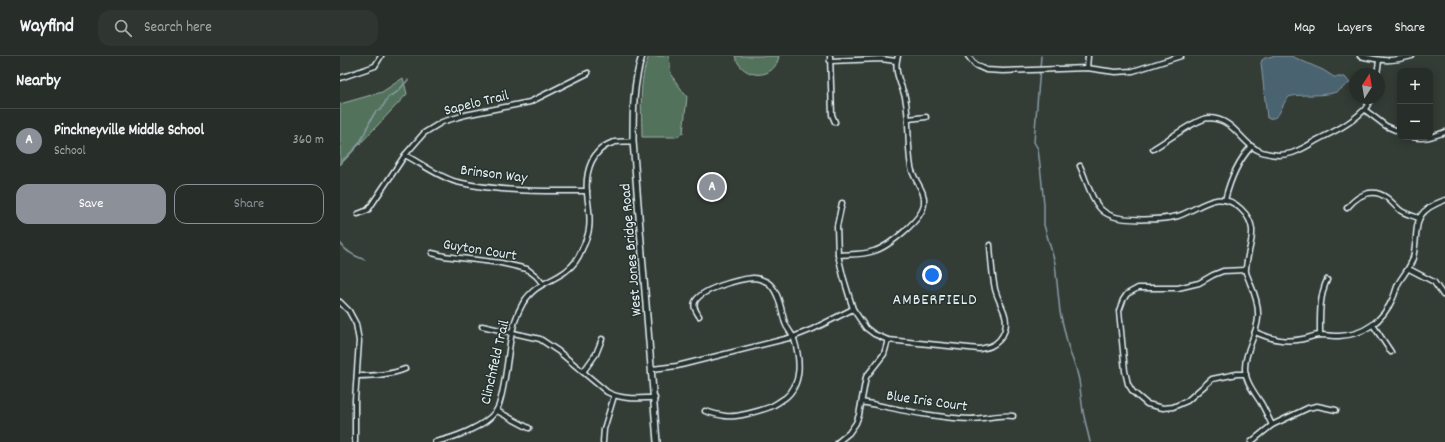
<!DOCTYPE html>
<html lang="en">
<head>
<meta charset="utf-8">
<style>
	:root { --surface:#272d28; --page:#2f3530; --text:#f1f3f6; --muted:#a4a8a8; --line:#434945; --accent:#8c9099 }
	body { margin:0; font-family:Dekko,sans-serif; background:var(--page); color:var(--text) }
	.controls { position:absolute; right:12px; top:12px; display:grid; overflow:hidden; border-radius:8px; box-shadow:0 2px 10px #0003 }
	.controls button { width:36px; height:36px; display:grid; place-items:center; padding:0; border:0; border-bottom:1px solid var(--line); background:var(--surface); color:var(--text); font:20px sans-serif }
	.compass { position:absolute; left:1009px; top:12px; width:36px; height:36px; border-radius:50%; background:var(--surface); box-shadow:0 2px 10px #0003; rotate:12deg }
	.you { position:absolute; left:592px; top:219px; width:14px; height:14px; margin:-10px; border:3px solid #fff; border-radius:50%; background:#1a73e8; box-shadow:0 0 0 6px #1a73e833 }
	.badge { display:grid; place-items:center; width:26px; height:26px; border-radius:50%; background:var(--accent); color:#fff; font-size:13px; font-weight:700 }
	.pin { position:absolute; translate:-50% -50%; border:2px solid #fff; box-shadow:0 1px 4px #0006 }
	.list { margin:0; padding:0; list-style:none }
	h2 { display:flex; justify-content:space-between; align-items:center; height:52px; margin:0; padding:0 16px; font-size:17px }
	h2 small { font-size:13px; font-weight:400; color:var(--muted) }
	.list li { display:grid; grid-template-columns:26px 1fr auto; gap:12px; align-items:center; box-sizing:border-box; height:64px; padding:0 16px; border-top:1px solid var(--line) }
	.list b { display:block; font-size:15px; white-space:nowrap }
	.list p { margin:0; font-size:13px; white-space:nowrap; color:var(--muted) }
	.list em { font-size:13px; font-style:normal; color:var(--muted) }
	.actions { display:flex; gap:8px; padding:12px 16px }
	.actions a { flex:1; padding:9px 0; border:1px solid var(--accent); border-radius:12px; text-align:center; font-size:14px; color:var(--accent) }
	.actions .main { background:var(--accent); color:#fff }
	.icon { flex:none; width:22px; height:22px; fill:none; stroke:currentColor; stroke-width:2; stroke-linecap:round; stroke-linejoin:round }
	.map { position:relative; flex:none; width:1105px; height:386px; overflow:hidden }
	header { display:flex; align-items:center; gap:24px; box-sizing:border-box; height:56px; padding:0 20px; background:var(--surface); border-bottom:1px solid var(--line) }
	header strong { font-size:19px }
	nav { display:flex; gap:22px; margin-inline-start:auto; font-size:14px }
	.search { width:280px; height:36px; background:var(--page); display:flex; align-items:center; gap:10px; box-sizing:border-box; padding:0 14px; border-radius:12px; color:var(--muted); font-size:15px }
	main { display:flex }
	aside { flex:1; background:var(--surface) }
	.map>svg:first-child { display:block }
</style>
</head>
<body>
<header>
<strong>Wayfind</strong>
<div class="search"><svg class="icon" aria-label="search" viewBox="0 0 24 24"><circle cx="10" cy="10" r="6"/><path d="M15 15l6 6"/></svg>Search here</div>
<nav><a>Map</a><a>Layers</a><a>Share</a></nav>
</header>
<main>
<aside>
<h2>Nearby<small></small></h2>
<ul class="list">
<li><span class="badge">A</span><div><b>Pinckneyville Middle School</b><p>School</p></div><em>360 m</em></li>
</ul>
<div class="actions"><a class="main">Save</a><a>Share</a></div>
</aside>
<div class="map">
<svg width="1105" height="386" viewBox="0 0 1105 386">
	<rect width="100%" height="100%" fill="#343c36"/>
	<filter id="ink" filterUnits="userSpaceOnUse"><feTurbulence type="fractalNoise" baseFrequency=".025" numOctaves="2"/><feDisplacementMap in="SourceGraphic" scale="8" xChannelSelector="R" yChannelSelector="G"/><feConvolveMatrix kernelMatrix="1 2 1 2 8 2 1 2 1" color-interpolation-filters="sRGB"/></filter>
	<g filter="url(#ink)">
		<!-- green -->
		<g fill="#52725c" stroke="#9db2aa">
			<path d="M309,0h20l2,19 16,22 -4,36 -7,4h-34c0,-27 -4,-56 7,-81z"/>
			<path d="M395,0h44c-4,25 -37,24 -44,0z"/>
			<polygon points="63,22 67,38 0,109 0,48 42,36"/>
		</g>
		<!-- water -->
		<path fill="#4a646f" stroke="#899ca6" d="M933,0h18l32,14 11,7h11l5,6c-4,1 -8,6 -12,8 -4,2 -8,3 -12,3 -8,2 -32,0 -37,3 -9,7 -7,24 -22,21l-6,-55 1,-3 3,-2z"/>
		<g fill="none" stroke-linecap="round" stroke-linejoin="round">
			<!-- stream -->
			<g stroke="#899ca6" stroke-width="1.5">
				<polyline points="701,0 694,86 698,93 700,109 704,148 704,169 715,207 720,256 729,294 736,312 739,324 743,356 750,386"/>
				<path d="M0,107c6,-6 15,-13 20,-21 6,-10 9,-21 16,-31l5,-1 7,-13 9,-5 11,-12"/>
				<path d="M0,187c6,9 15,13 25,17"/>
			</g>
			<defs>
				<g id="minor">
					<polyline points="490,0 492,59 495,66"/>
					<polyline points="628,0 635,9 646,14 663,15 747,12 775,16 793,15 841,0"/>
					<path d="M1020,0c21,5 31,6 52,0"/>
					<polyline points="490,5 541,3 556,5"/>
					<polyline points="747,12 748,0"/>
					<polyline points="1037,18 1039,5"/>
					<polyline points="0,22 35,10 41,0"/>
					<polyline points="1025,54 1046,70 1060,76"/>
					<polyline points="568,63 586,61"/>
					<path d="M1073,81c11,3 21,-1 32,-5"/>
					<path d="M813,93c12,-7 44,-31 56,-31 27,1 31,26 53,34 9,3 20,4 30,1 9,-3 17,-8 25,-13 16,-8 33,-16 46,-29 4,-3 6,-9 8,-13"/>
					<path d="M65,99c17,9 34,22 52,27 42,10 87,9 130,9"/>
					<path d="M740,110c6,13 10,30 19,41 3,4 8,7 13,9 14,5 51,4 66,0 22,-7 40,-29 63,-7 21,20 6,37 5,60 -1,4 3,10 4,14 5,11 9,23 8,35 -1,17 -13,32 -13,50 0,13 9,24 16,35 4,7 7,14 11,22"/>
					<path d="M885,144c5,-20 12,-38 26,-53"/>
					<path d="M502,147l-5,23 1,29 5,21 10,33 13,19 8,6 14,6 91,9c4,-1 8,-1 12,-3 13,-6 18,-21 13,-34 -3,-8 -7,-15 -9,-23 -3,-14 -4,-29 -5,-44"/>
					<path d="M1007,152c11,-13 25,-21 40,-10 5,4 9,9 14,13 5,3 12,5 18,7"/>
					<polyline points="18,158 28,154 65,99 84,77 102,66 125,59 190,46 248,17"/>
					<polyline points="92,197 104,200 161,207 187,213 196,220 203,228"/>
					<path d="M498,199c12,-1 25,0 36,-4 14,-4 49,-32 50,-47 2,-14 -11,-24 -13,-37 -4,-23 -1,-47 -6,-70 -4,-14 -12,-26 -7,-41"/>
					<polyline points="1069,213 1094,226 1103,239"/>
					<polyline points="905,214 883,215 873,219 859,227 838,232 798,232 787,238 783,244 779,255 785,315 788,328 793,336 807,348 823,352 833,351 847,345 872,323 897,318 906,318"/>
					<polyline points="0,246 9,255 16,268 19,285 15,344 15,386"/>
					<path d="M359,260c-3,-5 -6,-9 -4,-14 5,-13 45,-23 58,-24 5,0 10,2 14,4 12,8 14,28 18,41 2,6 7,10 9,16 6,19 9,45 -9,59 -5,3 -10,7 -15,9 -11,4 -34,11 -45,9 -7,-1 -14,-3 -20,-5"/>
					<polyline points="1033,269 1051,296"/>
					<path d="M142,270l58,13 18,12 49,41c15,8 31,6 48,6"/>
					<path d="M915,276c16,7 30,11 48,7 5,-1 12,-4 17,-4 6,0 12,1 19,1 25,-1 44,-15 54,-38 2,-4 3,-9 5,-14 5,-9 12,-16 15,-26 7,-32 -4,-45 32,-58"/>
					<path d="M980,279c0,-19 -1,-38 7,-55"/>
					<polyline points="312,313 337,310 453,281 473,273 513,253"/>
					<polyline points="243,316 256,298 262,283"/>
					<path d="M17,320c17,0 33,-1 48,-7"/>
					<path d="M522,346c35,7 72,16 108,17 15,0 28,-5 43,-3"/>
					<polyline points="157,355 189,372"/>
					<path d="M95,386c18,-4 50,-15 61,-31 7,-8 12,-55 14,-68 2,-13 6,-28 13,-40 13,-20 27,-20 43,-32 7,-5 13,-14 16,-22 3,-6 6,-13 7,-20 2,-12 -1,-24 -2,-36 -2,-22 5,-45 28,-51 6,-1 13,0 18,-1"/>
					<polyline points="263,386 264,373 274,340"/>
					<polyline points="498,386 509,377 516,367 519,359 526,321 544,298 548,284"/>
					<polyline points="911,386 932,369 968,352 977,350 996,354"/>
				</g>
				<path id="tertiary" d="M302,0c-9,27 -9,57 -9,85l24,301"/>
			</defs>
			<!-- minor casing -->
			<use href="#minor" stroke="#e8f1f8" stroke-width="7"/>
			<!-- tertiary casing -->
			<use href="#tertiary" stroke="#e8f1f8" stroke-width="8"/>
			<!-- minor -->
			<use href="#minor" stroke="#26332d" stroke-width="4"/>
			<!-- tertiary -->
			<use href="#tertiary" stroke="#26332d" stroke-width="5"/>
		</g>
	</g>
	<g text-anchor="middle" stroke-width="3" stroke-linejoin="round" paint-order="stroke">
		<!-- street labels -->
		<g font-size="15" fill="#e8f1f8" stroke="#26332d">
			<text transform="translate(136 46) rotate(-14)" y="5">Sapelo Trail</text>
			<text transform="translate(154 117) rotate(7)" y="5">Brinson Way</text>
			<text transform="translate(140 193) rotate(9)" y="5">Guyton Court</text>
			<text transform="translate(290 194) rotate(-95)" y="5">West Jones Bridge Road</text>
			<text transform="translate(154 306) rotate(-77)" y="5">Clinchfield Trail</text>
			<text transform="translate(587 344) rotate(8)" y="5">Blue Iris Court</text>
		</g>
		<!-- neighbourhood labels -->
		<g font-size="16" letter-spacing="1" fill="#e8f1f8" stroke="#26332d">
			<text x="595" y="248">AMBERFIELD</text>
		</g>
	</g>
</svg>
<div class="controls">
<button>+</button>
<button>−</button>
</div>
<svg class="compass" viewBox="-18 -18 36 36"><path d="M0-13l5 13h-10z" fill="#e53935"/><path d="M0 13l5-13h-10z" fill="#a4a8a8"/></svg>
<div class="you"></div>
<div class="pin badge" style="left:372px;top:131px">A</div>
</div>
</main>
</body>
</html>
